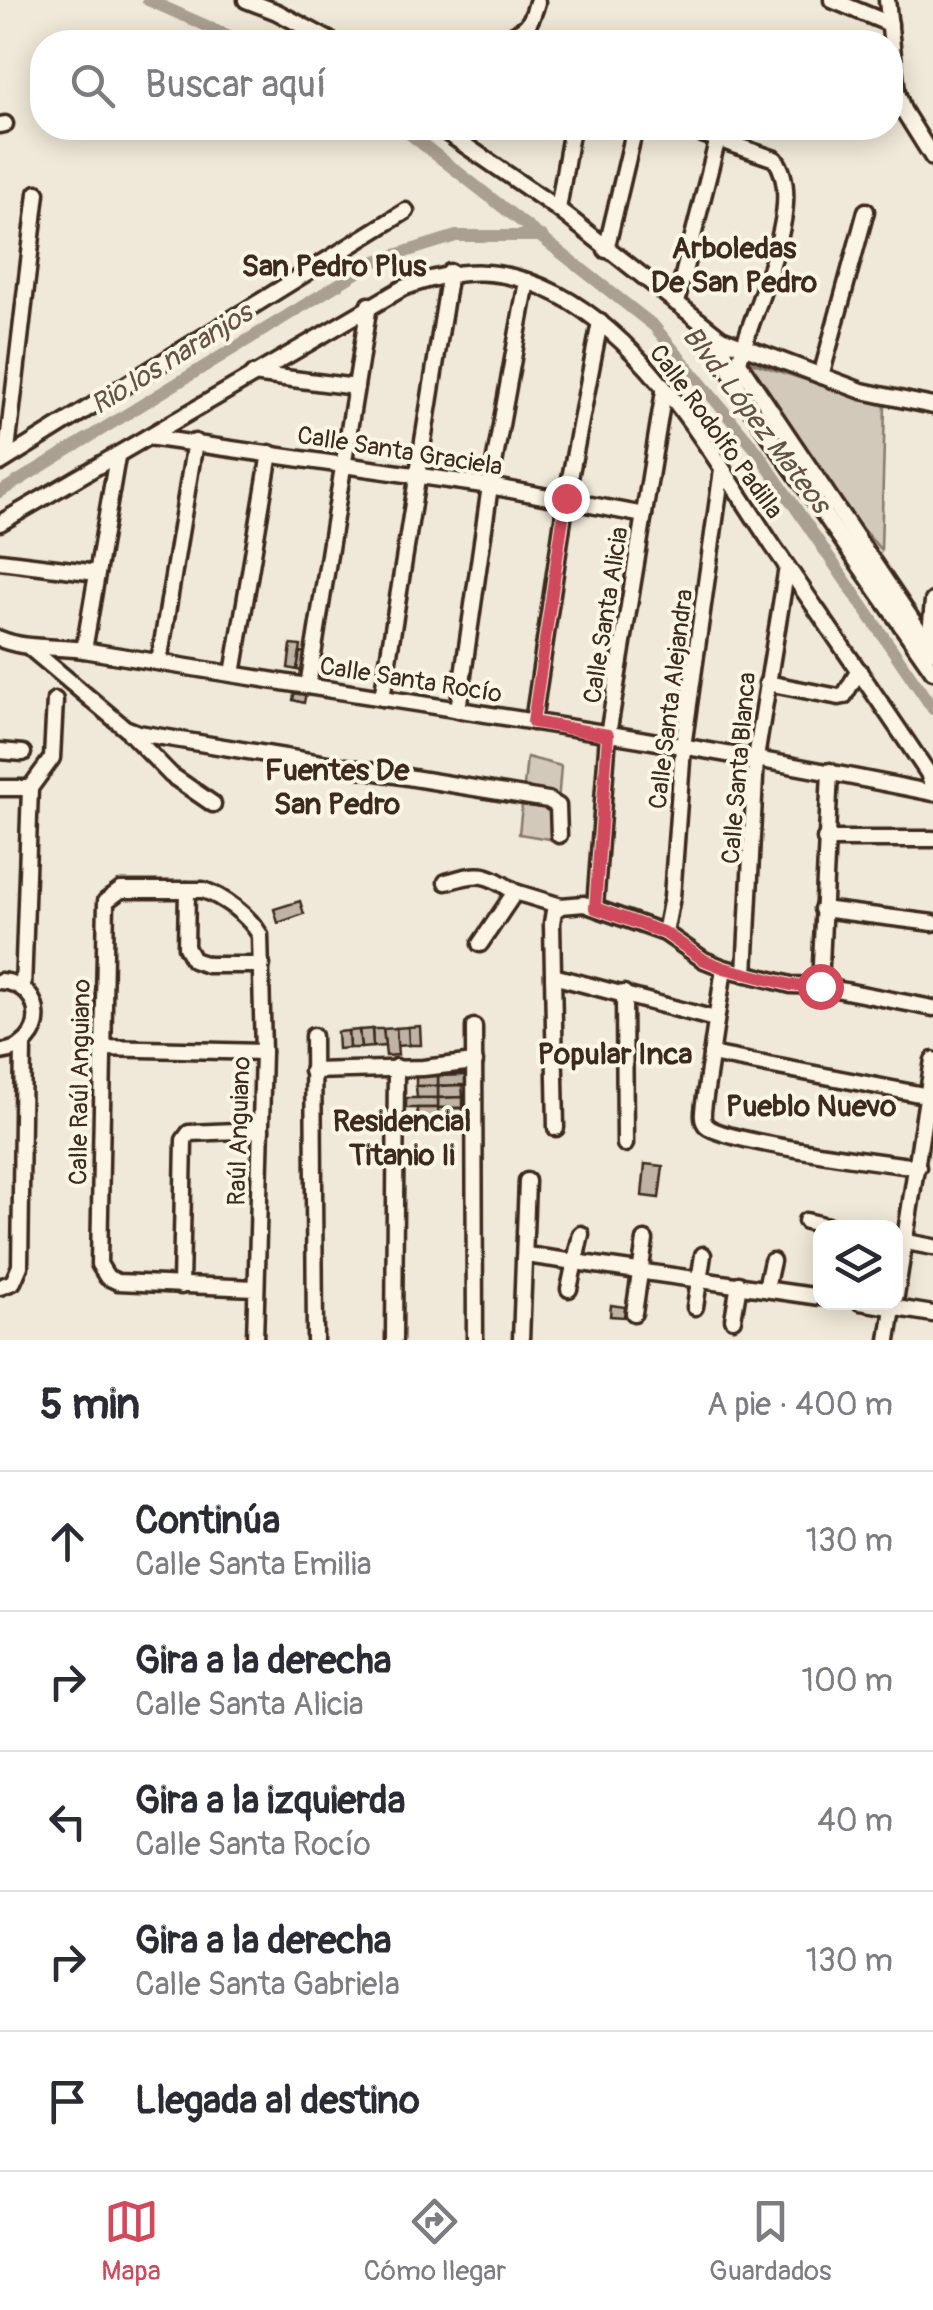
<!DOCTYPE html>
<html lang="es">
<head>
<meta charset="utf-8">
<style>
	:root { --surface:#fff; --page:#f2f2f3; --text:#2b2b33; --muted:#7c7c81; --line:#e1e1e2; --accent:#d1495b }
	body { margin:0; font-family:Pangolin,sans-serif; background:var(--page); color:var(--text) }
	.controls { position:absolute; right:30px; bottom:30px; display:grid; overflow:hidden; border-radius:20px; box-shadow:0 5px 25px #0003 }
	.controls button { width:90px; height:90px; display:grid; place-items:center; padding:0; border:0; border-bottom:2px solid var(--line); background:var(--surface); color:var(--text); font:50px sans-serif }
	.stop { position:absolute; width:30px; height:30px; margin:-22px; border:8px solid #d1495b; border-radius:50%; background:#fff }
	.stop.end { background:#d1495b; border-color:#fff; box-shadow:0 2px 10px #0008 }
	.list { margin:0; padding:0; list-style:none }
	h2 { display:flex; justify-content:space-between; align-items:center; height:130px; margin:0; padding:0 40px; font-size:42px }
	h2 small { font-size:32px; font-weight:400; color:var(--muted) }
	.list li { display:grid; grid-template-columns:65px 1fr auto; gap:30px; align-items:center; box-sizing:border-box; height:140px; padding:0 40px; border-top:2px solid var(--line) }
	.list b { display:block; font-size:38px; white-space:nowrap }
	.list p { margin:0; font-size:32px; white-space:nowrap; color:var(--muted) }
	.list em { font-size:32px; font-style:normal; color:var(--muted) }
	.icon { flex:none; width:55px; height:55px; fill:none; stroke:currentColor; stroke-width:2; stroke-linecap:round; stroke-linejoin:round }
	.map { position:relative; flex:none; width:933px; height:1340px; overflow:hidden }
	.search { position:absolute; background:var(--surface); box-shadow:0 5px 25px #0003; left:30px; right:30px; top:30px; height:110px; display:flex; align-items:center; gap:25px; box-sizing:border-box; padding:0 35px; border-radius:40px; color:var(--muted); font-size:38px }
	.sheet { height:830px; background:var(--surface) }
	nav { display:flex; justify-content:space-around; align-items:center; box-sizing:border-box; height:140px; border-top:2px solid var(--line); background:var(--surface); font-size:28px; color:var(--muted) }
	nav a { display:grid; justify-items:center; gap:5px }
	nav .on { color:var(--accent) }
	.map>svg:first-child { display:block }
</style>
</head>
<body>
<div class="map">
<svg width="933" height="1340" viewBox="0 0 933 1340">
	<rect width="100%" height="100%" fill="#f0e9d9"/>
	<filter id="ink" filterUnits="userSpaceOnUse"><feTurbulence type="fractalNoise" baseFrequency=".01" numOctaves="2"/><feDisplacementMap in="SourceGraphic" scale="20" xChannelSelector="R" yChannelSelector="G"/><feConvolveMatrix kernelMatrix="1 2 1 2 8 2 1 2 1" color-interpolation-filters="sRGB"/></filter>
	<g filter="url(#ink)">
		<!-- green -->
		<g fill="#d2c9ba" stroke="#867a6c" stroke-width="2.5">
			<polygon points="741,359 885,406 881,550 807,466"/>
			<polygon points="527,757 561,766 555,840 519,834"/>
		</g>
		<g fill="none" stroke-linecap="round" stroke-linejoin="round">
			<!-- canal -->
			<g stroke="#aaa091" stroke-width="12">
				<polyline points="148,0 243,42"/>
				<polyline points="402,128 654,326 756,450 933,709"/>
				<polyline points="0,492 376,261 456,236 542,236"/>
			</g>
		</g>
		<!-- building -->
		<g fill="#beb3a4" stroke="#3b2a1e" stroke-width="2.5">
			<polygon points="291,645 301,646 297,670 288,668"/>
			<polygon points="300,652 308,653 306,671 297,670"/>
			<polygon points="295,690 306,692 304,703 293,700"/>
			<polygon points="300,901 304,914 278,923 274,909"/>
			<polygon points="420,1026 421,1045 409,1045 408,1027"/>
			<polygon points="408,1027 409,1045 397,1046 396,1028"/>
			<polygon points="396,1028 398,1055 386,1056 383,1029"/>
			<polygon points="372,1029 383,1029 385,1046 373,1047"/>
			<polygon points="372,1029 373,1047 361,1048 359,1030"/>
			<polygon points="359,1030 361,1048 349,1048 348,1031"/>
			<polygon points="348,1031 349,1048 338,1049 337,1032"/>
			<polygon points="468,1075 469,1085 438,1086 438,1076"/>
			<rect x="416" y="1076" width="22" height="10"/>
			<polygon points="462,1085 463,1097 438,1098 438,1086"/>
			<polygon points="416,1086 438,1086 438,1098 417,1098"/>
			<polygon points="463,1097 463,1108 438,1108 438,1098"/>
			<rect x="406" y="1098" width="32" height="10"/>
			<polygon points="417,1108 438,1108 439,1120 417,1120"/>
			<polygon points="438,1108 463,1108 463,1120 439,1120"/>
			<rect x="409" y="1120" width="30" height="13"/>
			<rect x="439" y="1120" width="19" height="13"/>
			<polygon points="645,1164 663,1166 659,1198 642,1196"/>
			<polygon points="611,1305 625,1307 624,1317 610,1316"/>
		</g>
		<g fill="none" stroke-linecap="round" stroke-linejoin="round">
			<defs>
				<g id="minor">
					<polyline points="246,0 277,12 333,42"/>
					<polyline points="832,0 890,24"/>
					<polyline points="887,0 897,92 903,110 933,158"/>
					<path d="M499,42c24,-14 30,-10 38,-40"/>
					<polyline points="0,125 5,124"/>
					<polyline points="440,128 558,209 721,338 862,391 933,406"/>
					<path d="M685,128l90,31c34,44 -26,156 -36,204l194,288"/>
					<polyline points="558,209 572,128"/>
					<polyline points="606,250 635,128"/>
					<polyline points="676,303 718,138"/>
					<polyline points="721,338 730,371 746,402 933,671"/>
					<polyline points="253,374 356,387"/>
					<polyline points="821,376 866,211"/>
					<polyline points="148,437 490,486 644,515"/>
					<polyline points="6,459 37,193"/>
					<polyline points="0,463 406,211"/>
					<path d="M0,523l403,-235c56,-21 100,-22 154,6 95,50 158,166 216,252 52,76 104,151 155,227l5,15"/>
					<polyline points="0,561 97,573"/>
					<path d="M0,639c27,11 56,7 84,11 283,48 568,85 849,143"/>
					<polyline points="929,645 933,601"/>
					<polyline points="30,648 125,728 138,733 548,800 558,806 559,835"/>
					<polyline points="84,650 117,457"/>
					<polyline points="159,662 195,442"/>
					<polyline points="233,674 270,453"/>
					<polyline points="767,683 839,697 844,696 859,670"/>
					<polyline points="308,686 369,305"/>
					<polyline points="382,698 450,272"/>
					<polyline points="458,710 490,486 527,281"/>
					<polyline points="533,722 566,499 600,322"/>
					<polyline points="130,733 171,775 213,804"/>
					<polyline points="0,751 23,753"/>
					<polyline points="0,788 30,788"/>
					<polyline points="825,839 933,839"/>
					<path d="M446,882c35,-10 38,-10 69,10"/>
					<polyline points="187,890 186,947 193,960 208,965 262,965"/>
					<polyline points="595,907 608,735 664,391"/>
					<polyline points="822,909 933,923"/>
					<polyline points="665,933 672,897 683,747 722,470"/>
					<polyline points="480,944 515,892 561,906"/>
					<path d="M724,968l-20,135c-1,8 -3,18 3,23 15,16 180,37 211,41"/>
					<polyline points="745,974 756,758 787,567"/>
					<polyline points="553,976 715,1019"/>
					<path d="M0,981c48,3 49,67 0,71"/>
					<polyline points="820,986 830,771"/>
					<polyline points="23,989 30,788 52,758 55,700"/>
					<polyline points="624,993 625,1144"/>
					<polyline points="474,1027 475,1340"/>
					<polyline points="313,1036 315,1340"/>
					<polyline points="102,1048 263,1052"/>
					<polyline points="711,1054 929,1096"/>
					<polyline points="312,1071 423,1068 475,1062"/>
					<polyline points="556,1128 552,923 554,911 561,906 584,904 665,933 704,960 724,968 791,985 820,986 933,1008"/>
					<polyline points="806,1221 836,1228"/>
					<polyline points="896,1240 933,1247"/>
					<polyline points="526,1255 820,1297"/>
					<polyline points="181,1286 184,1140 189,1133 261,1130"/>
					<polyline points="0,1287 13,1282 20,1266 23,1045"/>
					<path d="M255,1288l-137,-6 -11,-5 -8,-13 7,-363 15,-11h82c21,7 46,26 57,45l3,117 -8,288"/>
					<polyline points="766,1288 772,1261"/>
					<polyline points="569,1289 581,1234"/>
					<polyline points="896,1296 933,1060"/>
					<polyline points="860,1302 933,1314"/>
					<polyline points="695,1307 703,1255"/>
					<polyline points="634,1313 645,1240"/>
					<polyline points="733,1319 739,1284"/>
					<polyline points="394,1340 396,1067"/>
					<polyline points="521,1340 527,1181"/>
					<polyline points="888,1340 894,1302"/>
				</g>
			</defs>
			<!-- minor casing -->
			<use href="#minor" stroke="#3b2a1e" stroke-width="21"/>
			<!-- minor -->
			<use href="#minor" stroke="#fcf5e5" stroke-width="14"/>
		</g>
	</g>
	<g fill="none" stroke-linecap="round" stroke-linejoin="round" filter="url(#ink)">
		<!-- route -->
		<polyline stroke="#d1495b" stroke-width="12" points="566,498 533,722 608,735 595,908 665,933 704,960 724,968 791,985 820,986"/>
	</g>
	<g text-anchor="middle" stroke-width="8" stroke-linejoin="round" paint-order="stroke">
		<!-- street labels -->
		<g font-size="25" fill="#3b2a1e" stroke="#fcf5e5">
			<text transform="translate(717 431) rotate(54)" y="9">Calle Rodolfo Padilla</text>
			<text transform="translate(400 450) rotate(9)" y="9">Calle Santa Graciela</text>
			<text transform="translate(605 615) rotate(-81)" y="9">Calle Santa Alicia</text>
			<text transform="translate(411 679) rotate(9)" y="9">Calle Santa Rocío</text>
			<text transform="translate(670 699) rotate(-83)" y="9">Calle Santa Alejandra</text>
			<text transform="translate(738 768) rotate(-85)" y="9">Calle Santa Blanca</text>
			<text transform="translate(79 1082) rotate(-89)" y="9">Calle Raúl Anguiano</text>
			<text transform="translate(238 1131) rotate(-88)" y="9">Raúl Anguiano</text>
		</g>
		<!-- water labels -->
		<g font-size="28" font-style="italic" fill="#625346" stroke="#fcf5e5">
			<text transform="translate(171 358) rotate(-32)" y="10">Rio los naranjos</text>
			<text transform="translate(757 419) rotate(53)" y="10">Blvd. López Mateos</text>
		</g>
		<!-- quarter labels -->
		<g font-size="30" font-weight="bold" fill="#3b2a1e" stroke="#fcf5e5">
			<text x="734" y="258">Arboledas<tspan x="734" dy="34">De San Pedro</tspan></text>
			<text x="334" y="276">San Pedro Plus</text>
			<text x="337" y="780">Fuentes De<tspan x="337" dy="34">San Pedro</tspan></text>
			<text x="615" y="1064">Popular Inca</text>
			<text x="811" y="1116">Pueblo Nuevo</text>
			<text x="402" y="1131">Residencial<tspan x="402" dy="34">Titanio Ii</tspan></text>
		</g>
	</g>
</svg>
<div class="controls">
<button><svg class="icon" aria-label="layers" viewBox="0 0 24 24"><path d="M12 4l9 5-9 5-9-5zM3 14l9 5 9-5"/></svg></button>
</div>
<div class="stop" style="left:820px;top:986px"></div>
<div class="stop end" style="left:566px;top:498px"></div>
<div class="search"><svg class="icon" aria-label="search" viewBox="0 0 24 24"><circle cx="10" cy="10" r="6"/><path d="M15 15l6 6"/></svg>Buscar aquí</div>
</div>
<section class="sheet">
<h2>5 min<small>A pie · 400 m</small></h2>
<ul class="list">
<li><svg class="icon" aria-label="ahead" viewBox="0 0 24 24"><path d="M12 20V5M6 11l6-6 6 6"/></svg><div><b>Continúa</b><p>Calle Santa Emilia</p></div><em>130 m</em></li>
<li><svg class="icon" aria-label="right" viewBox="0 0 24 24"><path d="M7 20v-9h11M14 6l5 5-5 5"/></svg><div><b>Gira a la derecha</b><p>Calle Santa Alicia</p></div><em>100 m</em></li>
<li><svg class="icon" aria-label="left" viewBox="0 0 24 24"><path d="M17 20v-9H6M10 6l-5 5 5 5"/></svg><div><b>Gira a la izquierda</b><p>Calle Santa Rocío</p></div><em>40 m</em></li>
<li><svg class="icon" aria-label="right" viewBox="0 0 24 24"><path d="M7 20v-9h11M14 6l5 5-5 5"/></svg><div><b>Gira a la derecha</b><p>Calle Santa Gabriela</p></div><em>130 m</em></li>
<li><svg class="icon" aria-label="arrive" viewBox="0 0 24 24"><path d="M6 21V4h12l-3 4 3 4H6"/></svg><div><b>Llegada al destino</b></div></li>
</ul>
</section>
<nav>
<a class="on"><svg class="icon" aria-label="map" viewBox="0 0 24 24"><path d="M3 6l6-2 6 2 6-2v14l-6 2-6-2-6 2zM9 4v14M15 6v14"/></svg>Mapa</a>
<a><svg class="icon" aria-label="directions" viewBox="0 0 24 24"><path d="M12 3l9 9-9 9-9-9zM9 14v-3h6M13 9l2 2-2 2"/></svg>Cómo llegar</a>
<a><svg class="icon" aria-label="saved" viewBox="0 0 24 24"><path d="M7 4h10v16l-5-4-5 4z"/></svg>Guardados</a>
</nav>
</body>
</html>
